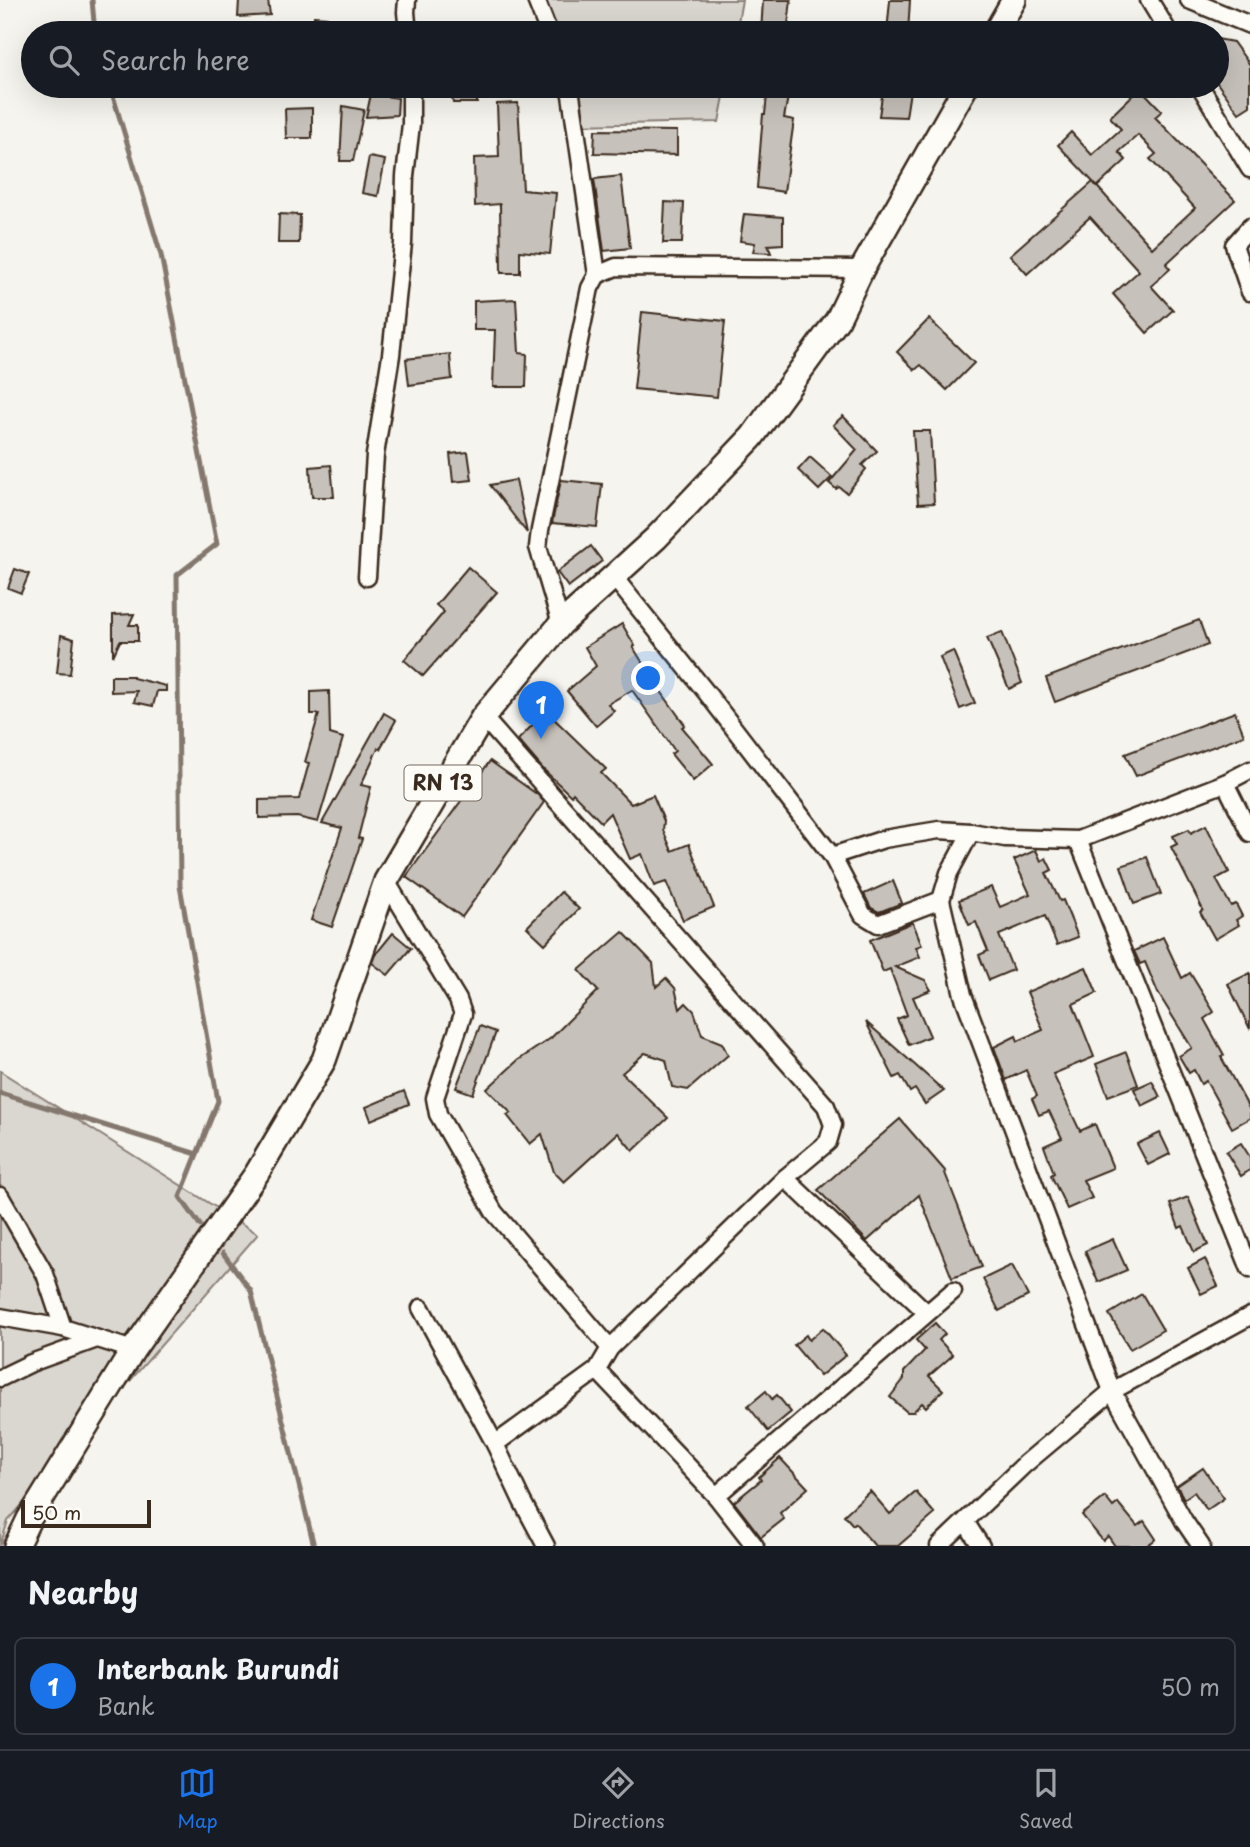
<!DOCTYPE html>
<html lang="en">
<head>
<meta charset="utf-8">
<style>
	:root { --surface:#171b24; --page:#242831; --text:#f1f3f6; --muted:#9ea1a6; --line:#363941; --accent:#1a73e8 }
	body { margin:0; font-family:"Playpen Sans",sans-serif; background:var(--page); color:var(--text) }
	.scale { position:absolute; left:21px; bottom:18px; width:130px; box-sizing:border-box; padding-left:7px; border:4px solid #3b2a1e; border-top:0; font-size:19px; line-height:24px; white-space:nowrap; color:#3b2a1e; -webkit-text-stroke:5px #fdfcf7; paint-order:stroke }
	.you { position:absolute; left:649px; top:679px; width:24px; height:24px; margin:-18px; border:5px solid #fff; border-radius:50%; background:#1a73e8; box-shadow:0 0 0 10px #1a73e833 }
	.badge { display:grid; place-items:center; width:46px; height:46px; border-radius:50%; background:var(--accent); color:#fff; font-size:23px; font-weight:700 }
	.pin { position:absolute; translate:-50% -58px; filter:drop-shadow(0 2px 4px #0008) }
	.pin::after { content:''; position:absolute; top:37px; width:24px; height:21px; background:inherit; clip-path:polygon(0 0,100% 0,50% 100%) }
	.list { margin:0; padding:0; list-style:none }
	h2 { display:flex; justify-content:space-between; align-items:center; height:91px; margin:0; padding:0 28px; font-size:30px }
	h2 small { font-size:23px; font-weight:400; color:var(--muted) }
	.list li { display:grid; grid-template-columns:46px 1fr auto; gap:21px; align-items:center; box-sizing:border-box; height:98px; margin:0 14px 14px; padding:0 14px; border:2px solid var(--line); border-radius:10px }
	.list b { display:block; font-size:26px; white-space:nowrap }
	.list p { margin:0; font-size:23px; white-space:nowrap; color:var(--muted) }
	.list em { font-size:23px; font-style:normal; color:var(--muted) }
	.icon { flex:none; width:38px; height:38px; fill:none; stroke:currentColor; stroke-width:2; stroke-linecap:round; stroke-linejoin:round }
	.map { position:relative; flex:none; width:1250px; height:1546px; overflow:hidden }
	.search { position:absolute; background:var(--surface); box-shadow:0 7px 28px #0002; left:21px; right:21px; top:21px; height:77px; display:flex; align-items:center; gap:18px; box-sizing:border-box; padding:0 24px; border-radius:38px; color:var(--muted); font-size:26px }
	.sheet { height:203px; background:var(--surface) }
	nav { display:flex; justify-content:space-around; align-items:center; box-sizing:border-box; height:98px; border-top:2px solid var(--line); background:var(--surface); font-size:19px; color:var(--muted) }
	nav a { display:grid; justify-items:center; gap:4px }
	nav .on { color:var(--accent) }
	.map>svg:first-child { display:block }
</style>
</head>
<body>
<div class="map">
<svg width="1250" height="1546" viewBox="0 0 1250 1546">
	<rect width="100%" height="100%" fill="#f5f4ee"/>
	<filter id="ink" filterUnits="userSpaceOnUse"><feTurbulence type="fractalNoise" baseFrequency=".0143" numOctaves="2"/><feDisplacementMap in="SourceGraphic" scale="14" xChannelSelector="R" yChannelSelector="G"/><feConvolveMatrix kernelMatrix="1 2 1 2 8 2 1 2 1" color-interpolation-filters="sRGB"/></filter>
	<g filter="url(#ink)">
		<!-- green -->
		<g fill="#dad6d0" stroke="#8a8077" stroke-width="2">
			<polygon points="530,0 742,0 736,33 541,33"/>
			<polygon points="559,86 726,86 719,122 572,125"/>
			<polygon points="0,1071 258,1234 8,1521 0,1546"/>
		</g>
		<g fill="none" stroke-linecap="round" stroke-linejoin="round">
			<!-- stream -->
			<g stroke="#84786e" stroke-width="5">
				<polyline points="92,0 95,33"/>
				<polyline points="110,86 161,255 217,544 177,575 180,886 218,1101 180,1197 200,1225"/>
				<polyline points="0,1093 197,1154"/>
				<polyline points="223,1253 251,1291 314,1546"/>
			</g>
		</g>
		<!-- building -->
		<g fill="#c7c1bb" stroke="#3b2a1e" stroke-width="2" fill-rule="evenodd">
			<polygon points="239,0 268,0 270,15 238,17"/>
			<polygon points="763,0 791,0 787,33 761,33"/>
			<polygon points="890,0 910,0 908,33 887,33"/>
			<polygon points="314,16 327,17 328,33 313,33"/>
			<polygon points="1217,39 1233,42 1250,65 1250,106 1239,113 1217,83"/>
			<polygon points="450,86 477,86 477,103 453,103"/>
			<polygon points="768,86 790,86 784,118 794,120 784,192 757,188 763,114 765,114"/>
			<path d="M1140,88l22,23 -7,6 80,83 -69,64 4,5 -19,17 22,24 -26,23 -34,-39 26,-23 -49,-54 -63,57 -17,-19 83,-73 -35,-37 13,-13 21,23 29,-26 -11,-12zM1138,135l18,19 -6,5 45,49 -43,40 -59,-66 4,5 29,-27 -7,-8z"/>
			<polygon points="883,89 910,91 906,117 879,116"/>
			<polygon points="371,94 398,98 397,115 366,117"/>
			<polygon points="518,103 523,190 556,193 550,254 520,251 520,273 501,273 500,204 475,206 474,158 499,157 497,104"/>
			<polygon points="343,106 364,110 353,161 340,161"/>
			<polygon points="312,108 312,138 286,138 285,109"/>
			<polygon points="595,130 677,131 677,155 594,153"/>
			<polygon points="369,157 385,160 378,196 362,193"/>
			<polygon points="621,176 630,248 604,251 594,179"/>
			<polygon points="665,202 684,203 682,243 663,243"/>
			<polygon points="279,214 300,215 299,243 278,243"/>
			<polygon points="744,214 783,217 783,244 768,245 771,253 753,252 755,243 740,241"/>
			<polygon points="516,299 519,353 527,354 526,387 493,387 495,330 474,330 474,301"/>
			<polygon points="642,312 725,321 717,397 634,389"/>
			<polygon points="929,319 974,363 947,390 921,365 915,370 897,352"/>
			<polygon points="450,354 452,379 409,385 406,359"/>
			<polygon points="843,416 877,451 862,465 866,469 847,493 839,487 836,489 829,483 857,450 833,425"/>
			<polygon points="913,431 930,431 934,503 918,504"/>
			<polygon points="468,452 472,480 453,482 450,454"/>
			<polygon points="810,457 832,477 819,490 798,470"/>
			<polygon points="331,465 334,497 312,497 310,467"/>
			<polygon points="516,480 527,533 490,485"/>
			<polygon points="561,480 602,484 597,527 552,523"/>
			<polygon points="591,546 602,561 568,587 557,572"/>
			<polygon points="468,567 497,592 423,676 404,660 444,612 436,605"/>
			<polygon points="15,569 29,574 21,593 8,588"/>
			<polygon points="134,614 129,625 138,625 138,641 120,641 113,656 113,615"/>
			<polygon points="1199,620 1208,645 1055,702 1046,678"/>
			<polygon points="622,624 635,646 633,647 655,683 685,725 682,727 713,764 693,781 671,754 675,751 632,690 608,704 614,711 596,726 567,691 596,666 585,647"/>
			<polygon points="1002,632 1022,683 1009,689 987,638"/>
			<polygon points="61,635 74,639 70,674 57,673"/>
			<polygon points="953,651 975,703 960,709 940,657"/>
			<polygon points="111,676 133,676 133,678 166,686 166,691 157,691 153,706 134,702 137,691 111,692"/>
			<polygon points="329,691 330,734 343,738 318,822 297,817 259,818 259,800 299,799 309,763 305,762 319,714 311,714 311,692"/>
			<polygon points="546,711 606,769 601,773 631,804 653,795 664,821 663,830 672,851 689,844 714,907 683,920 666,882 654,886 642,854 630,859 610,813 601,822 573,793 571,796 542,768 518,740"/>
			<polygon points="1235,712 1244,735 1136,776 1125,754"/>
			<polygon points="384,713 396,720 380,749 378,748 361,785 371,787 358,838 362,839 332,927 311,920 342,828 322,823"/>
			<polygon points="490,761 538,795 544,802 462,917 406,877"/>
			<polygon points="1206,825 1229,872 1216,879 1231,906 1236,904 1242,916 1236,920 1239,925 1215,939 1200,912 1203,910 1171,847 1177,844 1173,836 1189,829 1191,833"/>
			<polygon points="1036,850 1041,861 1046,858 1052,870 1046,873 1060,901 1063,900 1078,937 1057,945 1045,916 999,935 1013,970 989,980 979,955 988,951 976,922 969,925 959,900 991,887 1000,907 1030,894 1014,860"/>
			<polygon points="1147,857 1161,894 1134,904 1121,866"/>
			<polygon points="893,881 902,903 879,912 871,908 864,894"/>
			<polygon points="561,892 579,909 545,944 527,927"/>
			<polygon points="911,923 913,923 922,945 916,947 920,957 895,967 925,980 931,990 913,997 930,1036 909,1045 897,1019 907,1015 890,969 883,972 870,940"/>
			<polygon points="623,932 653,963 656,987 666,978 675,988 680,1009 686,1003 694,1011 702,1035 722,1043 728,1055 688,1090 672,1087 666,1060 645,1053 622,1073 668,1118 633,1151 618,1133 564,1182 554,1172 542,1134 530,1144 507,1115 511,1113 487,1089 517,1061 551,1038 598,991 579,970"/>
			<polygon points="393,933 411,948 388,975 372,963 375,955"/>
			<polygon points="1163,937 1182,978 1190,973 1214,1012 1204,1019 1224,1055 1221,1057 1250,1110 1250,1118 1232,1128 1206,1081 1201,1084 1194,1070 1189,1073 1179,1056 1192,1048 1158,993 1145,962 1140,964 1134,951"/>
			<polygon points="1086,967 1097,993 1073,1004 1094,1057 1053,1074 1080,1131 1095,1124 1113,1168 1083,1180 1092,1198 1067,1209 1051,1175 1054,1173 1044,1146 1062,1138 1049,1111 1039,1115 1032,1099 1037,1096 1026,1070 1006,1080 994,1047 1016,1036 1018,1041 1043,1030 1027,992"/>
			<polygon points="1250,973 1250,1029 1228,984"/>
			<polygon points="866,1022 916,1066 944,1091 925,1104 915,1089 910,1092 900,1075 894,1078"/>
			<polygon points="480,1026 496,1032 473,1094 456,1088"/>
			<polygon points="1126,1052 1138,1085 1108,1096 1096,1064"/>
			<polygon points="1152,1081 1160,1097 1142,1106 1134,1089"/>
			<polygon points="404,1091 409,1104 371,1120 366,1107"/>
			<polygon points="900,1119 946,1172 945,1173 982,1267 952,1278 919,1195 867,1241 818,1190"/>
			<polygon points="1160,1133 1170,1154 1148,1165 1137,1144"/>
			<polygon points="1241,1143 1250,1157 1250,1170 1241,1176 1226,1152"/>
			<polygon points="1188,1197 1208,1245 1194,1252 1183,1226 1179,1228 1170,1204"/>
			<polygon points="1113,1239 1127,1270 1098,1282 1085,1251"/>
			<polygon points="1205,1259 1218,1286 1201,1294 1188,1268"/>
			<polygon points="1012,1265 1028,1296 999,1311 983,1279"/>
			<polygon points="1142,1294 1163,1330 1130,1349 1109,1314"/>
			<polygon points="935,1323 945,1334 939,1340 953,1355 929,1376 943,1390 926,1407 922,1403 913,1412 907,1412 890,1397 904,1379 904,1372 925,1350 916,1340"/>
			<polygon points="823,1328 846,1355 820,1376 794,1345 806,1335 809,1340"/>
			<polygon points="766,1391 772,1399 777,1395 791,1412 768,1431 748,1406"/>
			<polygon points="780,1458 808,1488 780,1513 784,1519 761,1537 734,1502 761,1480 759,1477"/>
			<polygon points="1203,1468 1224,1498 1207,1510 1194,1492 1184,1499 1177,1486"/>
			<polygon points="870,1491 890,1514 916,1492 935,1514 898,1546 875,1546 855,1523 853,1525 844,1515"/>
			<polygon points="1105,1497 1113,1507 1118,1503 1137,1526 1144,1521 1156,1539 1146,1546 1115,1546 1108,1536 1103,1541 1082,1515"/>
		</g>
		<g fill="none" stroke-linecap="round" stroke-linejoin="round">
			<defs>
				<g id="street">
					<polyline points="407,0 406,12 408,33"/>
					<polyline points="536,0 549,33"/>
					<polyline points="1149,0 1169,33"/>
					<polyline points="1189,0 1250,25"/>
					<polyline points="1200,86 1250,169"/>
					<polyline points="1250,227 1234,245 1250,292"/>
					<polyline points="597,275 616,267 862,269"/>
					<polyline points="613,576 706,692 832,856 863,915 878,924 941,900"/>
					<polyline points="367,577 375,455 391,355 403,243 405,176 411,124 411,86"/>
					<polyline points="561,624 538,547 540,530 590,288 597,275 571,95 568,86"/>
					<polyline points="483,717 826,1106 833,1125 828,1142 785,1178 610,1348 597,1370 495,1444"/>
					<polyline points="1225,783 1250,833"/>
					<polyline points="971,832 949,873 941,900 963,995 1112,1391 1184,1521 1201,1546"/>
					<polyline points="1078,840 1250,1269"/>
					<polyline points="832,856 884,839 939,830 971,832 1005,838 1078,840 1225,783 1250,770"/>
					<polyline points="386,881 458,1000 463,1014 435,1098 438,1114 494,1212 610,1348"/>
					<polyline points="785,1178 926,1312"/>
					<polyline points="0,1196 45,1274 63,1328 133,1350"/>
					<polyline points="421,1308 495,1444 522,1501 546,1546"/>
					<polyline points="0,1317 63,1328"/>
					<polyline points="597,1370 716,1496 755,1546"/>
					<polyline points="0,1378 31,1363 97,1339"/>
					<polyline points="716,1496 953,1291"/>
					<polyline points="966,1523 981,1546"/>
					<polyline points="939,1546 1025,1464 1112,1391 1250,1316"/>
				</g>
				<g id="primary">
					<polyline points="995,33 1014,0"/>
					<polyline points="16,1546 29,1519 133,1350 257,1173 324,1060 386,881 483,717 561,624 656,538 752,437 838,319 862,269 966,86"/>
				</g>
			</defs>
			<!-- street casing -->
			<use href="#street" stroke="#3b2a1e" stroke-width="21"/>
			<!-- primary casing -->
			<use href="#primary" stroke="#3b2a1e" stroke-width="28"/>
			<!-- street -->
			<use href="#street" stroke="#fdfcf7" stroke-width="16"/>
			<!-- primary -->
			<use href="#primary" stroke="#fdfcf7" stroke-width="23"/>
		</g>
	</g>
	<g text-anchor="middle" stroke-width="6" stroke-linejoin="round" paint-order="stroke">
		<!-- shield labels -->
		<rect fill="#fdfcf7" stroke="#75695f" stroke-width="2" x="404.5" y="765.5" width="77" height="35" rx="5"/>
		<g font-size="21" font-weight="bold" fill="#3b2a1e">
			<text x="443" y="790">RN 13</text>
		</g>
	</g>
</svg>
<div class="scale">50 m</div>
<div class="you"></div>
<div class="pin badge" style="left:541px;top:739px">1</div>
<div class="search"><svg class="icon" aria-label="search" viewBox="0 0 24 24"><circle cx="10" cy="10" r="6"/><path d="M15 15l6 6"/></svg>Search here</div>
</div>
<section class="sheet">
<h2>Nearby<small></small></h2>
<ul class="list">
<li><span class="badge">1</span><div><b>Interbank Burundi</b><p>Bank</p></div><em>50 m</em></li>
</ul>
</section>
<nav>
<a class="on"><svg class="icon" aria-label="map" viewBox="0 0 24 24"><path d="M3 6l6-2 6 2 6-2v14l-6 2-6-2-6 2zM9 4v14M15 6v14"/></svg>Map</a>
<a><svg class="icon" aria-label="directions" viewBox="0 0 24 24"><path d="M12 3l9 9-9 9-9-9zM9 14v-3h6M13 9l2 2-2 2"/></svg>Directions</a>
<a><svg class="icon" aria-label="saved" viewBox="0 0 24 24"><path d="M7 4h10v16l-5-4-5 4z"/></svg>Saved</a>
</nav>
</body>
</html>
